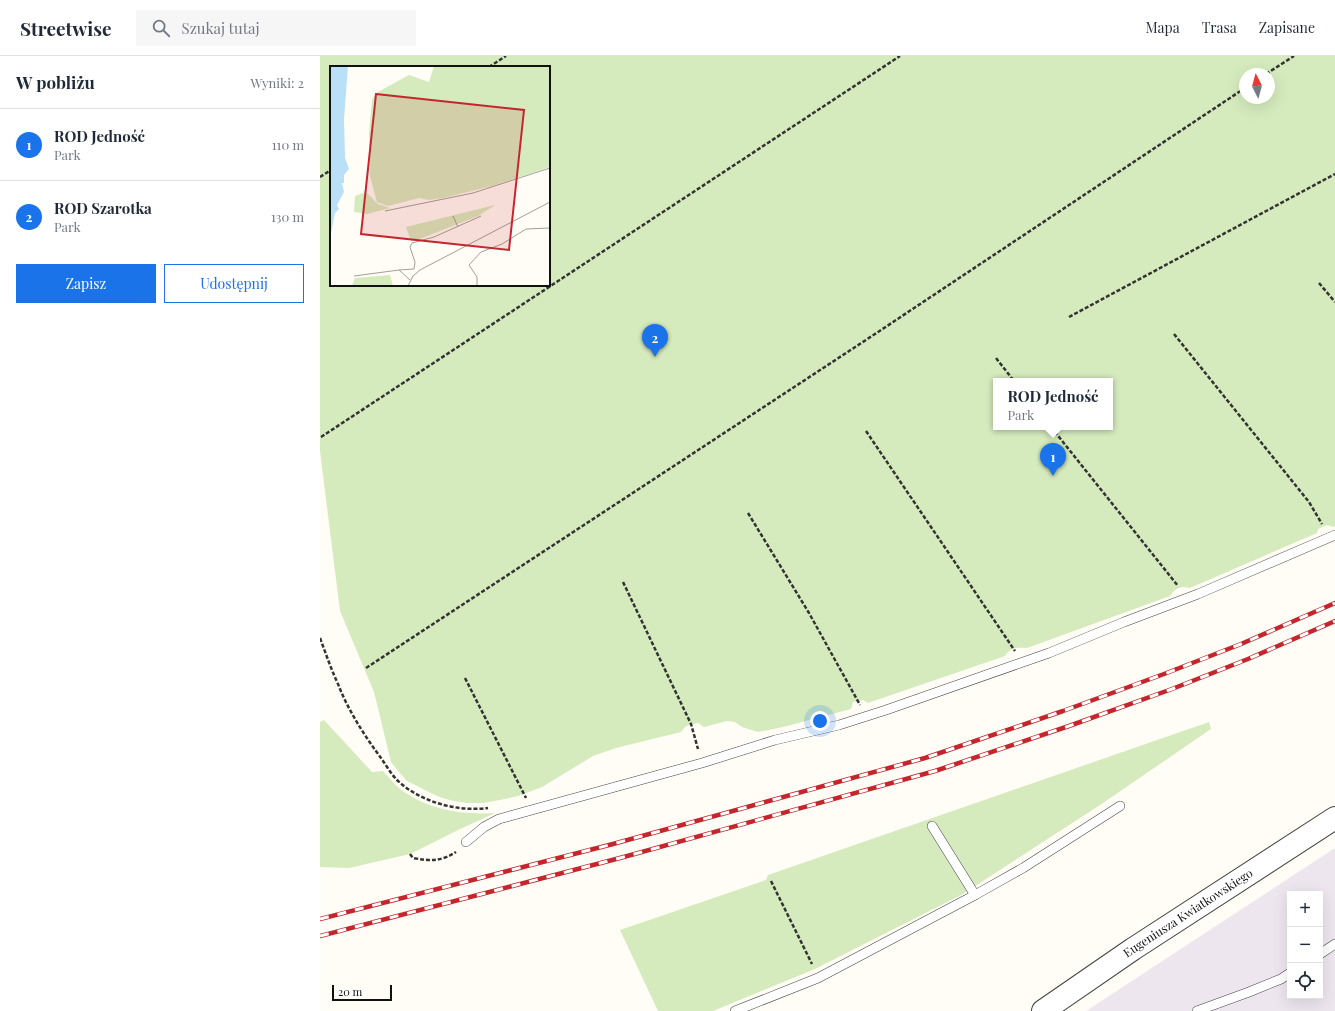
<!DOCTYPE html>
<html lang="pl">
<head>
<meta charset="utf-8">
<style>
	:root { --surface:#fff; --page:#f6f6f7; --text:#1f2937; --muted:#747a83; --line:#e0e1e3; --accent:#1a73e8 }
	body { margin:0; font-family:"Playfair Display",serif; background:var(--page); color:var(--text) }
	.controls { position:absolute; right:12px; bottom:12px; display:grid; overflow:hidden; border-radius:0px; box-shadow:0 4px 16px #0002 }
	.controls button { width:36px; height:36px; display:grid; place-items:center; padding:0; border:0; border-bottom:1px solid var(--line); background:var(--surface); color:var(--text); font:20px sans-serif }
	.compass { position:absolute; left:919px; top:12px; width:36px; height:36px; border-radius:50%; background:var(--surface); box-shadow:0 4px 16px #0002; rotate:354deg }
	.scale { position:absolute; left:12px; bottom:10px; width:60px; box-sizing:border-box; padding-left:4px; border:2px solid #111; border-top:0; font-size:11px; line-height:14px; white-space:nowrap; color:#111; -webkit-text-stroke:3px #fff; paint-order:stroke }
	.you { position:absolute; left:500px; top:665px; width:14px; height:14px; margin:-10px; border:3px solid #fff; border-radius:50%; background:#1a73e8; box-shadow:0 0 0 6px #1a73e833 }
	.badge { display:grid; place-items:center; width:26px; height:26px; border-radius:50%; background:var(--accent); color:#fff; font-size:13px; font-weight:700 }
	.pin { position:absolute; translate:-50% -33px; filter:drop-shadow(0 1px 2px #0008) }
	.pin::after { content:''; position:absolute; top:21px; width:14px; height:12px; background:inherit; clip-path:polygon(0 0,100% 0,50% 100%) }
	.popup { position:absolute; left:673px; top:322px; width:120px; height:52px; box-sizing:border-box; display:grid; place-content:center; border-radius:0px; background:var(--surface); filter:drop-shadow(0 1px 3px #0005); font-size:13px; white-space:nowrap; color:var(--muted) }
	.popup b { font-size:15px; color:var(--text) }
	.popup::after { content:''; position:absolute; left:50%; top:100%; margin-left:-8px; border:8px solid transparent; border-top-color:var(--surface) }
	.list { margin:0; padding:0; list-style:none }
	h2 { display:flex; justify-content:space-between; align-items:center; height:52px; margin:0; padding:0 16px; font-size:17px }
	h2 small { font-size:13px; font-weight:400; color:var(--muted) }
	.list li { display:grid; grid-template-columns:26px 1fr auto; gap:12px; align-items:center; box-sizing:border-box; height:72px; padding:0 16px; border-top:1px solid var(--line) }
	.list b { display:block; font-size:15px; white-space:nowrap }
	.list p { margin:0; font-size:13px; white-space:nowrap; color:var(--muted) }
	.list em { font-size:13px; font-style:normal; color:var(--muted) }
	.actions { display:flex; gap:8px; padding:12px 16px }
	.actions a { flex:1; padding:9px 0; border:1px solid var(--accent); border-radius:0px; text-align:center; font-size:14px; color:var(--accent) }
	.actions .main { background:var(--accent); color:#fff }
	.icon { flex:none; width:22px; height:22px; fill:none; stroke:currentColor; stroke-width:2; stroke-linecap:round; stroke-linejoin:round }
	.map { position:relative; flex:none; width:1015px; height:955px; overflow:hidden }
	header { display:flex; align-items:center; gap:24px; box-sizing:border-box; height:56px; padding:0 20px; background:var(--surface); border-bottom:1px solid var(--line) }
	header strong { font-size:19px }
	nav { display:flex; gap:22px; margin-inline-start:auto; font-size:14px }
	.search { width:280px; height:36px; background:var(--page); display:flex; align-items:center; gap:10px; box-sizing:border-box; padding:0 14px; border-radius:0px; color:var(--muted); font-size:15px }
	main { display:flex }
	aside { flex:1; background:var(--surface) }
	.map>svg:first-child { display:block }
</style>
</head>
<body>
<header>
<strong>Streetwise</strong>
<div class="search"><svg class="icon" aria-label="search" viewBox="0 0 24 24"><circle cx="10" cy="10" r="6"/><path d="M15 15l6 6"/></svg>Szukaj tutaj</div>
<nav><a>Mapa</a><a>Trasa</a><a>Zapisane</a></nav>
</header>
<main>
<aside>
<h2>W pobliżu<small>Wyniki: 2</small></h2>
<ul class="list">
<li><span class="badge">1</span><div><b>ROD Jedność</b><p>Park</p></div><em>110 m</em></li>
<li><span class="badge">2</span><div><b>ROD Szarotka</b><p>Park</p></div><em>130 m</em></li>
</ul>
<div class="actions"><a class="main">Zapisz</a><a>Udostępnij</a></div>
</aside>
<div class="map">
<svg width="1015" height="955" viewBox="0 0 1015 955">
	<rect width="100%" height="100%" fill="#fffdf5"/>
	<!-- industrial -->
	<path fill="#eee6ef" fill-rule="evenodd" d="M1015,792v163h-249zM970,838h30v102h-30z"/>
	<!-- green -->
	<g fill="#d5ebbd" fill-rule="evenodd">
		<path d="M0,0h1015v470l-2,1 -6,-2 -9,4 -1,4 -127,55c-9,-2 -15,0 -20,8l-143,52c-10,-1 -17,0 -22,8l-137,47 -5,-3 -10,2 -2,7 -68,18 -25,5 -16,-5 -7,-5 -8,-1 -23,6 -6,-4 -12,3 -5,6 -65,16 -23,8 -51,31 -24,9 -18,4 -17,3h-16l-13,-2 -12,-3 -9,-4 -26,-13 -8,-9 -8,-10 -17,-70 -34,-81 -20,-160zM11,11h218v218h-218zM925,18h24v24h-24zM676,325h114v46h-114z"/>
		<path d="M4,664l48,52 11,-1c6,6 11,13 17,18 28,21 62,26 95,24l-37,17 -48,24 -61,14 -29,-1v-145z"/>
		<polygon points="889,666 891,673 780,749 643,838 495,913 393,955 338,955 300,874 446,824 448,819"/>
	</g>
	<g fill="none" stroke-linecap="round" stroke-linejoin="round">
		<defs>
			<g id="service">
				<polyline points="612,770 655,839"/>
				<polyline points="146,786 164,771 179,763 382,707 455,684 519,669 566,654 729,597 804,566 878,538 1015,479"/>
				<polyline points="1000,898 1015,888"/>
				<polyline points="415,955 498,922 655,839 703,812 800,750"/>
				<polyline points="877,955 929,936 961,923 970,917"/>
			</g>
			<g id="tertiary">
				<path id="s1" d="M723,955l90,-62 202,-131"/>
			</g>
		</defs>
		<!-- service casing -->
		<use href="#service" stroke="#444" stroke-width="10"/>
		<!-- tertiary casing -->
		<use href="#tertiary" stroke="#444" stroke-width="24"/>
		<!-- path -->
		<g stroke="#333" stroke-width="2.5" stroke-dasharray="4 2" stroke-linecap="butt">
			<polyline points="169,11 186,0"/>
			<polyline points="946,18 974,0"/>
			<polyline points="0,121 11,114"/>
			<polyline points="999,227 1015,246"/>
			<polyline points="749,261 1015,118"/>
			<polyline points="854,278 989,446 1002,468"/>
			<polyline points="676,302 694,325"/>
			<polyline points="731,371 858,530"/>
			<polyline points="546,375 695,595"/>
			<polyline points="1,381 580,0"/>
			<polyline points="428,457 489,557 540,649"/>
			<polyline points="303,526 371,668 378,693"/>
			<path d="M0,582c6,16 11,31 18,46 10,26 26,51 43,74 5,7 10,16 16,22 23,22 60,32 91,28"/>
			<polyline points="46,612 555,278 925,32"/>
			<polyline points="145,622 206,742"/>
			<path d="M90,798l3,4c17,3 27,4 43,-6"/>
			<polyline points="451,825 492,908"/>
		</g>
		<!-- service -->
		<use href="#service" stroke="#fff" stroke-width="9"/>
		<!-- tertiary -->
		<use href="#tertiary" stroke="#fff" stroke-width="22"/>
		<defs>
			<g id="rail">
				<polyline points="0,863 293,788 605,702 743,655 844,618 921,588 1015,547"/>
				<polyline points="0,880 300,802 615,715 749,670 852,633 928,603 1015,565"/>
			</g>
		</defs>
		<!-- rail casing -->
		<use href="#rail" stroke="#c4262e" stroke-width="4.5"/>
		<!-- rail -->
		<use href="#rail" stroke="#fff" stroke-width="3" stroke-dasharray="9" stroke-linecap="butt"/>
	</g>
	<g text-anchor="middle" stroke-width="4" stroke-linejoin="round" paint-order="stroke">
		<!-- street labels -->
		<g font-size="12" fill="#111" stroke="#fff">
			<text dy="4" stroke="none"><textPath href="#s1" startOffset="175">Eugeniusza Kwiatkowskiego</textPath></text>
		</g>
	</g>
	<!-- overview -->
	<g transform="translate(10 10)">
		<rect width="220" height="220" fill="#fffdf5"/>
		<path d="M104,0h116v101l-58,19 -49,12 -14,2 -10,-2 -31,8 -11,-4 -7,-26 -1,-44 3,-32 4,-7 33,-18 20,7zM36,126l12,12 12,4 -23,6 -13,-2 1,-16zM165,139l-17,11 -61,24 -6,1 -5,-14zM60,209l3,11h-41l3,-8z" fill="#d5ebbd"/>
		<path d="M0,0h18l-4,53 1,39 4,11 -5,6v8h-2l2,9 -7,13 2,4 -4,4 -5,25z" fill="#b9e0f7"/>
		<path fill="none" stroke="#a09f9a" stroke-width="1" d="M55,145l88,-18 77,-25M123,150l5,11M69,204l15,-1 1,-7 -5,-15 2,-4 22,-6 47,-21M24,210l45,-6 11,10M78,220l5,-10 7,-6 130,-68M147,220v-9l-8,-12 12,-13 21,-8 24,-15 24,-1"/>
		<path fill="#c4262e" fill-opacity="0.15" stroke="#c4262e" stroke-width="2" d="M46,28l148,16 -15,140 -148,-16z"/>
		<rect width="220" height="220" fill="none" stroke="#111" stroke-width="2"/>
	</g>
</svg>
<div class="controls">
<button>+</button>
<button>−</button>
<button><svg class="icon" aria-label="locate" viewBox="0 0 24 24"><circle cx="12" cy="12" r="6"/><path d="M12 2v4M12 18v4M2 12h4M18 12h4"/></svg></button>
</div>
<svg class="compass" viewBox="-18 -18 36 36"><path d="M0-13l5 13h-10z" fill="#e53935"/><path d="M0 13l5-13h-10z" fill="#747a83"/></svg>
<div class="scale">20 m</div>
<div class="you"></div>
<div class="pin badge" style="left:733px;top:420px">1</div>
<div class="popup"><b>ROD Jedność</b>Park</div>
<div class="pin badge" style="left:335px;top:301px">2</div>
</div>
</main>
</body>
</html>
